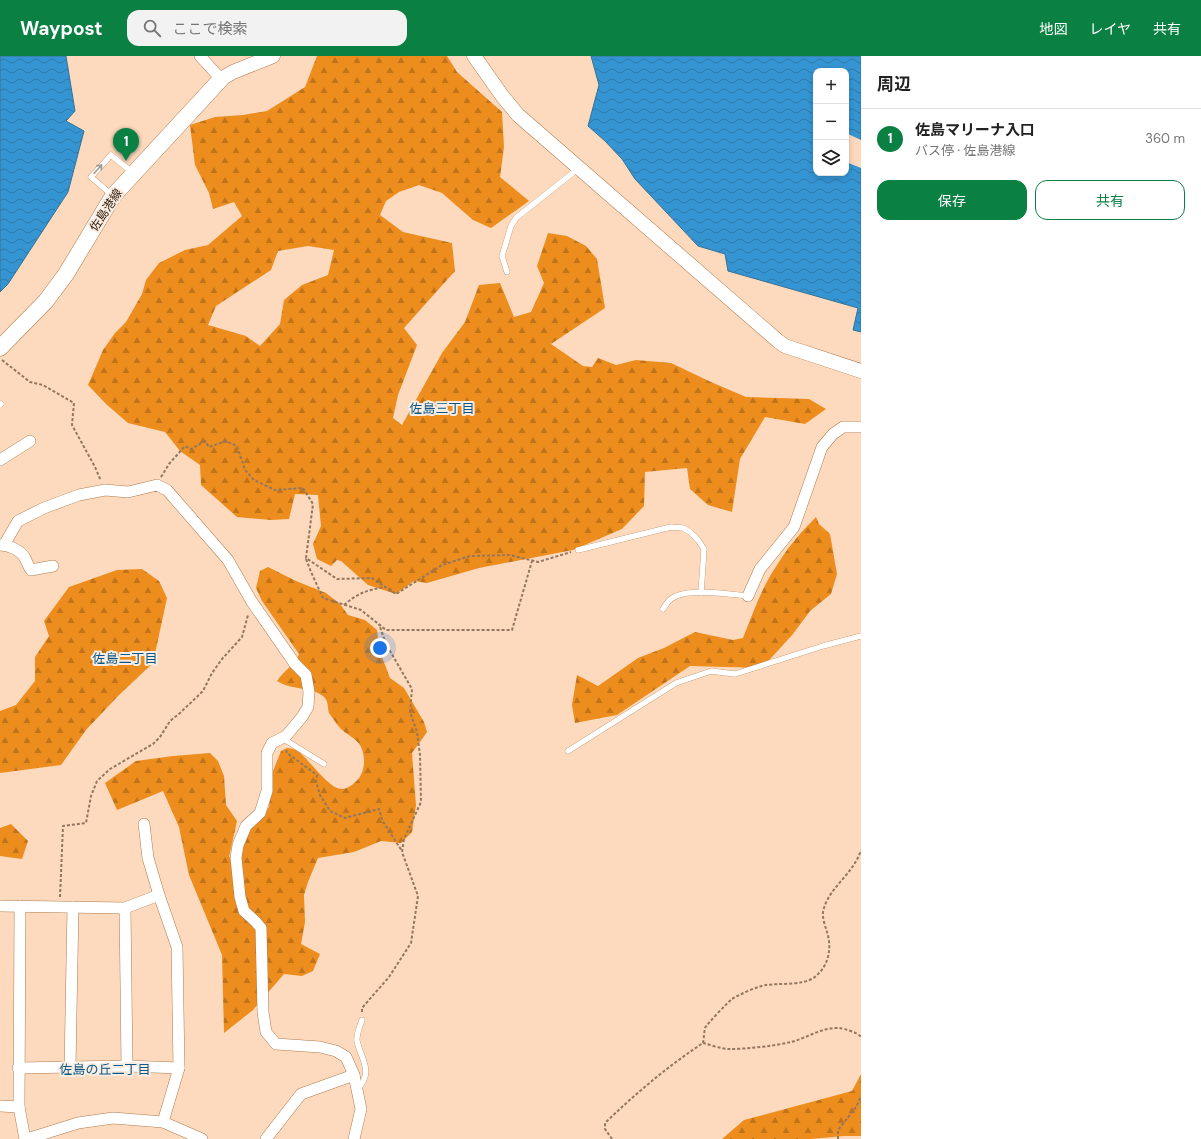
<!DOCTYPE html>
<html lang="ja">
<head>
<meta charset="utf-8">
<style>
	:root { --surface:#fff; --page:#f2f2f2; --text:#222; --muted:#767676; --line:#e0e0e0; --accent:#0b8043 }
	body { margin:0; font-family:"DM Sans","Noto Sans JP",sans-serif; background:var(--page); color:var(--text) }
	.controls { position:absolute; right:12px; top:12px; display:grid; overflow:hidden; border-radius:8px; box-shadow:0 2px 6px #0003 }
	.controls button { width:36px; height:36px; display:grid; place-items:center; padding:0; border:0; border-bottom:1px solid var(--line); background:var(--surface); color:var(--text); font:20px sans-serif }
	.you { position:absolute; left:380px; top:592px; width:14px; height:14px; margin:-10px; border:3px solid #fff; border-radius:50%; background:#1a73e8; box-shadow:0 0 0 6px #1a73e833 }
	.badge { display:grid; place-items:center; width:26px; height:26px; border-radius:50%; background:var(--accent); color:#fff; font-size:13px; font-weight:700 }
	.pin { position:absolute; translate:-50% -33px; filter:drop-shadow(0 1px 2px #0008) }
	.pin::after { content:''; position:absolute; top:21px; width:14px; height:12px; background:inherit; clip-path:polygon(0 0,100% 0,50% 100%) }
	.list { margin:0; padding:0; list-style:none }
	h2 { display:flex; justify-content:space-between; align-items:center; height:52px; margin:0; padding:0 16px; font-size:17px }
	h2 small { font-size:13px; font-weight:400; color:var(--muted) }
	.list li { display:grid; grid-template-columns:26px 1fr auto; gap:12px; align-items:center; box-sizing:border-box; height:60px; padding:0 16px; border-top:1px solid var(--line) }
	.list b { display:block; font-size:15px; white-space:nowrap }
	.list p { margin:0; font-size:13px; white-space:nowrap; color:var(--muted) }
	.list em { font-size:13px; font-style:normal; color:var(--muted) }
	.actions { display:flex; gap:8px; padding:12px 16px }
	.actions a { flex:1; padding:9px 0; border:1px solid var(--accent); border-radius:12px; text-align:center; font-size:14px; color:var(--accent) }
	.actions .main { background:var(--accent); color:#fff }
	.icon { flex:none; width:22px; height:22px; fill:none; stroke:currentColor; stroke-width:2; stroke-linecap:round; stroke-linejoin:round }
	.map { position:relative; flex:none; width:861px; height:1083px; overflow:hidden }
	header { display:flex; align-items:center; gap:24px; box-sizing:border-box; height:56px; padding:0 20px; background:var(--accent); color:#fff }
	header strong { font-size:19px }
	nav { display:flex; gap:22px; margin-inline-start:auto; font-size:14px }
	.search { width:280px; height:36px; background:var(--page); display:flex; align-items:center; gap:10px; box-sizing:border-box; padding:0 14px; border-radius:12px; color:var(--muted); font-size:15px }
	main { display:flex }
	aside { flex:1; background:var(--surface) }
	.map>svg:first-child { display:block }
</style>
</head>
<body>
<header>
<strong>Waypost</strong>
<div class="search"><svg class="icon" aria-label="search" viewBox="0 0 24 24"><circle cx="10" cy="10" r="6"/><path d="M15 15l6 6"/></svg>ここで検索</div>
<nav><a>地図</a><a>レイヤ</a><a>共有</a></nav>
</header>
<main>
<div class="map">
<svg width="861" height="1083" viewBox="0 0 861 1083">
	<defs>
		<pattern id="forest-firs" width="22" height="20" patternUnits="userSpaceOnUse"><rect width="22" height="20" fill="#ed8d1e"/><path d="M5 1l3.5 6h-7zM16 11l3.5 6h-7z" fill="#c17319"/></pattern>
		<pattern id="water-waves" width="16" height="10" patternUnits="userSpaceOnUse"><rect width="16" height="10" fill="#3595d3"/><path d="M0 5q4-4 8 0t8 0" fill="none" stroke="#2e79aa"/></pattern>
	</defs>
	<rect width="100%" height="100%" fill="#fddabd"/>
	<!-- forest -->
	<g fill="url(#forest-firs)" fill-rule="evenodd">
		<path d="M317,0h130l10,16 45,40 2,35 -4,30 29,24 -38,27 -18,-8 -31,-27 -23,-8 -20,7 -13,9 -6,14 23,17 49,11 3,28 -51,57 13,17 -19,50 -5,23 9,7 40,-72 23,-31 14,-37 21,-2 14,34 17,-5 13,-29 -7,-17 11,-33 19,3 19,10 11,13 8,49 -54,36 32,22 9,1 6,-9 18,7 20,-5 35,3 40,19 35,15 63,2 17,10 -21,15 -40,-7 -25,42 -8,53 -24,-7 -18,-16 -3,-21 -42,4 -1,34 -22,23 -49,21 -94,18 -52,15 -13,-2 -18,13 -28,-9 -27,-24 -4,-1 -6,6 -14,-7 -4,-15 8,-18 -3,-31 -23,-1 -6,25 -18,1 -34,-3 -36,-32 -1,-20 -20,-14 -15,-19 -37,-9 -22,-19 -18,-19 15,-35 12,-17 11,-11 16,-28 4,-14 13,-17 26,-13 23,-5 34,-29 -8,-14 -21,7 -4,-16 -14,-28 -5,-40 25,-8 28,-2 24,-4 38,-24zM308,190l26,4 -6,25 -26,10 -18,15 -4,24 -20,22 -14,-10 -38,-11 8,-19 55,-36 7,-19z"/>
		<path d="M816,461l3,7 11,10 7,40 -6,20 -21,17 -17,23 -31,34 -72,-2 -73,49 -42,8 -3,-18 5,-30 21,11 40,-28 26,-10 31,-16 38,8 10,-2c10,-25 19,-51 34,-73 11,-18 24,-33 39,-48z"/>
		<path d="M268,511l28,14 30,12 14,11 8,11 17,5 12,10 2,19 11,29 14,10 20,34 3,10 -15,21 4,52 -4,27 -11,11 -20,-2 -27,11 -36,6 -10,24 -4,13 1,27 -4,22 19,10 -7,17 -11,5 -18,-2 -31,36 -29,23 -2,-78 -33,-80 -10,-48 -16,-36 -46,19 -12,-27 31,-22 37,-5 37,-3 8,8 6,15 2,29 11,16 -8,36 6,-1 16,-28 12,-12 6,-9 4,-36 8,-20 6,-3c3,0 7,1 9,2 12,7 33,40 46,39 6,0 13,-6 17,-11 4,-6 5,-11 5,-18 -1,-24 -17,-21 -28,-37 -2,-3 -5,-7 -7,-10 -2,-7 0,-12 -6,-17 -11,-9 -32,-6 -46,-15 6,-9 20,-19 22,-27l-37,-53 -6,-13 4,-17z"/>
		<polygon points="142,513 159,525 167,542 153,607 118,640 86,674 61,709 0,717 0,655 16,649 35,625 35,601 49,580 44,565 69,531 117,514"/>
		<polygon points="11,768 28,785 22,803 0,800 0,772"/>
		<polygon points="861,1018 861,1080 844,1080 811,1083 722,1083 744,1064 852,1035"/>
	</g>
	<!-- water -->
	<g fill="url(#water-waves)" stroke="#357297" fill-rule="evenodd">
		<polygon points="0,0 66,0 75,55 66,65 84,75 68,136 8,228 0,236"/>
		<path d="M591,0h270v276l-8,-2 5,-22 -130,-37 -3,-17 -27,-8 -63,-67 -13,-20 -17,-18 -17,-15 11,-41zM816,15h30v102h-30z"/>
	</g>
	<!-- pier -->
	<polygon fill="#fddabd" points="846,77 861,84 861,112 846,106"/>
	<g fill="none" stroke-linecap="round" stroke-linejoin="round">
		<defs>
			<g id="service">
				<polyline points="113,140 91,121 111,99 133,117"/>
				<polyline points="507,216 502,200 511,170 516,162 579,112"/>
				<polyline points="0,349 1,348"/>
				<polyline points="578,494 671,471 683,472 690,476 698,484 704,493 701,537"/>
				<path d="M663,553c2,-3 5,-8 8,-10 14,-12 58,-5 77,-3"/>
				<polyline points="282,682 324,708"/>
				<polyline points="568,695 676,627 711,615 735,618 823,590 861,580"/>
				<path d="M357,1034c17,-19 5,-28 0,-49 -1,-6 3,-15 5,-21"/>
			</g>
			<g id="minor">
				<polyline points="200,0 221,23"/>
				<polyline points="0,404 30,385"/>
				<path d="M0,489c9,0 20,5 25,13 2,4 3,8 6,12l22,-4"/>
				<polyline points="4,489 18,465 44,452 79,439 105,434 128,436 157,429 167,434 228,504 252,546 295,608 306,619 309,636 308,651 302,661 286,680 272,687 267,697 267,735 260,757 246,770 238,789 236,802 240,841 244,855 255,865 261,872 263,956 266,976 276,988 320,991 336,995 346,1001 354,1019 361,1053 354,1083"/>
				<polyline points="748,540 760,513 794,471 822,391 833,378 843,371 861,371"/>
				<polyline points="144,768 148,802 159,839"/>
				<polyline points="0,850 125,852 159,839 177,891 179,1012 163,1066"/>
				<polyline points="20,850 19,1051 25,1083"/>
				<polyline points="125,852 127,1010"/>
				<polyline points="18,1012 127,1010 179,1012"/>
				<polyline points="70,1012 73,851"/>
				<polyline points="0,1050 19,1051"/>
				<polyline points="27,1083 78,1067 113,1062 163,1066 202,1083"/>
				<polyline points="266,1083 301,1038 354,1019"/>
			</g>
			<g id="tertiary">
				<polyline points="474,0 503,41 518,59 778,285 785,290 861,315"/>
				<polyline points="221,23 233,16 273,0"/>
			</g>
			<polyline id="secondary" points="0,292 46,245 66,218 113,140 221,23"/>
		</defs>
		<!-- service casing -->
		<use href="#service" stroke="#b07b4c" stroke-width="6"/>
		<!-- minor casing -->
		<use href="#minor" stroke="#b07b4c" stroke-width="12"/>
		<!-- tertiary casing -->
		<use href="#tertiary" stroke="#b07b4c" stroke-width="15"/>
		<!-- secondary casing -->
		<use href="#secondary" stroke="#b07b4c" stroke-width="17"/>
		<!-- path -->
		<g stroke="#92775f" stroke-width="2" stroke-dasharray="3 2" stroke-linecap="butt">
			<polyline points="2,304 30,326 43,329 74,347 72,369 95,411 101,425"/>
			<polyline points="161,421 169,408 185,390 191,393 205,385 209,391 226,385 237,390 245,414 254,424 275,434 303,432 313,448 306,502 337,523 372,522 396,538 442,509 470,500 510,499 538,506 571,496"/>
			<polyline points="306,503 311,516 323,542 361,554 386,574 512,574 532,505"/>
			<path d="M344,549c14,-12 23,-15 41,-18"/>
			<polyline points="286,694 287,697 317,719 316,725 320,739 330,755 345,762 379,753 382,764 402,795"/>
			<polyline points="60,841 63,770 86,767 91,740 97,725 110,713 153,688 160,681 170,665 180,657 203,635 212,617 222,603 242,581 248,559"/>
			<polyline points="362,956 362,952 389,921 411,887 418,840 402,796 404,783 421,746 420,699 417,676 410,656 412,633 386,588 379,568"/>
			<path d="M703,987c1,-5 1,-10 2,-15 2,-4 23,-26 27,-29 6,-4 26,-13 34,-14 14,-2 39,1 50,-9 13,-11 16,-28 11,-44 -2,-7 -6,-16 -3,-24 6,-21 30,-35 37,-58"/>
			<path d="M612,1083l-7,-10v-6c30,-29 63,-57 98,-80 8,2 18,6 27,6 18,0 43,-3 61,-7 16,-4 31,-15 48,-14 6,1 18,4 22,9"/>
			<polyline points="838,1083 838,1074 856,1051 861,1041"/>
		</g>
		<!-- service -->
		<use href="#service" stroke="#fff" stroke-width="5.5"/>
		<!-- minor -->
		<use href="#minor" stroke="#fff" stroke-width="11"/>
		<!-- tertiary -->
		<use href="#tertiary" stroke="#fff" stroke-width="14"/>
		<!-- secondary -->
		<use href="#secondary" stroke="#fff" stroke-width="16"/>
	</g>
	<!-- one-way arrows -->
	<defs><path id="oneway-shaft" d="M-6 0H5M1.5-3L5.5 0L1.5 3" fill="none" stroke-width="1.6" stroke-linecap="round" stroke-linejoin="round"/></defs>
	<use stroke="#a49b92" href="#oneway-shaft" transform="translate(98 113) rotate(-48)"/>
	<g text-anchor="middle" stroke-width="4" stroke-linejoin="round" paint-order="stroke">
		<!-- street labels -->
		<g font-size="12" fill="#35200c" stroke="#f9ede3">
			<text transform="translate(106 154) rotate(-56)" y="4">佐島港線</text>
		</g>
		<!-- neighbourhood labels -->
		<g font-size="13" fill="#085784" stroke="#f9ede3">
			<text x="442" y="357">佐島三丁目</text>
			<text x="125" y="607">佐島二丁目</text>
			<text x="105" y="1018">佐島の丘二丁目</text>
		</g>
	</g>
</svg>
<div class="controls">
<button>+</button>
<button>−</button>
<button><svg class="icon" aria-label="layers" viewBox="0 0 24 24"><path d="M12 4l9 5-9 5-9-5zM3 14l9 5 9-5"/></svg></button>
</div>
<div class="you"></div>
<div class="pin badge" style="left:126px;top:105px">1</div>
</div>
<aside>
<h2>周辺<small></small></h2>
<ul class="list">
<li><span class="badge">1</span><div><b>佐島マリーナ入口</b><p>バス停 · 佐島港線</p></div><em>360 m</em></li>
</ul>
<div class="actions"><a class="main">保存</a><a>共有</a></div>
</aside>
</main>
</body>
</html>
